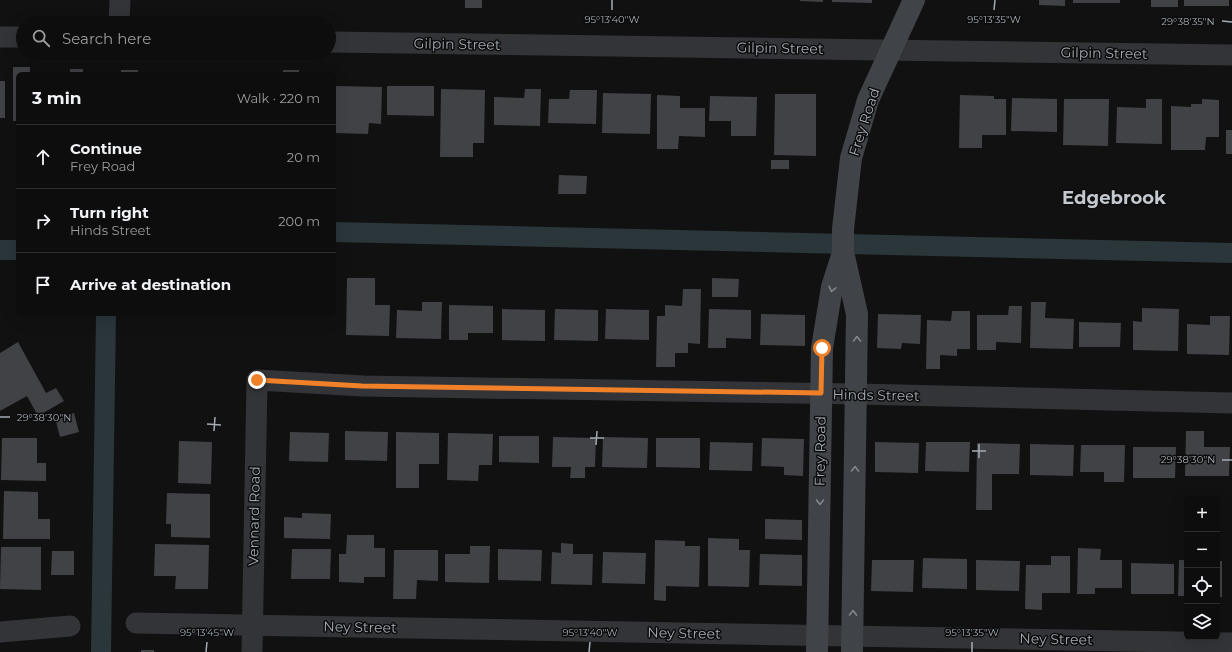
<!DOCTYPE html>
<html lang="en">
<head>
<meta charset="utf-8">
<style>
	:root { --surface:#0d0d0e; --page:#1b1b1c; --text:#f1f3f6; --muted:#9a9c9e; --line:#2d2d2e }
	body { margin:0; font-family:Montserrat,sans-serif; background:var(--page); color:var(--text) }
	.controls { position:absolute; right:12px; bottom:12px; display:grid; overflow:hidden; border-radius:6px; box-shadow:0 4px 16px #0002 }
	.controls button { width:36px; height:36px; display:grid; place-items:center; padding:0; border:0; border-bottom:1px solid var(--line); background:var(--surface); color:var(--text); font:20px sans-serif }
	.stop { position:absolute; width:12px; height:12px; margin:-9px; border:3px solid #f18129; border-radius:50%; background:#fff }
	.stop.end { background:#f18129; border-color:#fff; box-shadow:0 1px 4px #0008 }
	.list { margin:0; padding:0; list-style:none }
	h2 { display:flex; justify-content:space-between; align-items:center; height:52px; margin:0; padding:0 16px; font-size:17px }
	h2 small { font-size:13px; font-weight:400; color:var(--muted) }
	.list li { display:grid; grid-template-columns:26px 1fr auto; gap:12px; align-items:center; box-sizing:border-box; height:64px; padding:0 16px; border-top:1px solid var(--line) }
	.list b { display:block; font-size:15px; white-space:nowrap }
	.list p { margin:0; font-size:13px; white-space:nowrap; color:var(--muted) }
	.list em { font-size:13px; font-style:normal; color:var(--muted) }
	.icon { flex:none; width:22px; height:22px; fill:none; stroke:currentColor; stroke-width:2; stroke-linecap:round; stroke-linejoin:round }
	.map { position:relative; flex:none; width:1232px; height:652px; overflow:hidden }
	.search { position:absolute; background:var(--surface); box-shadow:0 4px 16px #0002; left:16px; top:16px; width:320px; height:44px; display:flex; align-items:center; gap:10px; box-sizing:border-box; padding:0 14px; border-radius:22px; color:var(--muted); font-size:15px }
	.panel { position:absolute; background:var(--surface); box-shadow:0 4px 16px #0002; left:16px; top:72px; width:320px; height:244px; border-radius:6px }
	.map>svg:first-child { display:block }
</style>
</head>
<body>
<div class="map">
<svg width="1232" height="652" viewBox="0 0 1232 652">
	<rect width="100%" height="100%" fill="#111112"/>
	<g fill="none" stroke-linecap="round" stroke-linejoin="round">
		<!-- canal -->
		<g stroke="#2a363a" stroke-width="20">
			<polyline points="334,232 1232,253"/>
			<polyline points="0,250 18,250"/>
			<polyline points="101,652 106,314"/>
		</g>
	</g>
	<!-- building -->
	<g fill="#404245">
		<rect x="465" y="0" width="17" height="8"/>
		<polygon points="800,0 823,0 823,2 800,1"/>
		<polygon points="832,0 872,0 872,3 832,2"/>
		<polygon points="1039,0 1065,0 1065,6 1039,5"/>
		<rect x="1073" y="0" width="47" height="3"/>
		<rect x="1151" y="0" width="27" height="7"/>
		<rect x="1184" y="0" width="45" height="6"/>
		<polygon points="13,67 30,67 30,74 18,74 18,121 13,121"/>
		<rect x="70" y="69" width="13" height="5"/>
		<rect x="121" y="70" width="17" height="4"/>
		<rect x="283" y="70" width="16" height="4"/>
		<rect x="0" y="81" width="5" height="37"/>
		<polygon points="336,86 382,87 381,124 369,123 368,134 335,133"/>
		<polygon points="387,86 434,86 434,116 387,115"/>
		<polygon points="441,89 485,90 484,143 473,143 473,157 440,157"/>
		<polygon points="525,89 541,89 540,126 494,125 494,97 524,98"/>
		<polygon points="570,90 597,90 596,124 548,123 549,99 569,99"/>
		<polygon points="603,93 651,94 650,134 602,133"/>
		<polygon points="775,94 816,94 816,156 774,155"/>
		<polygon points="657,95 680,96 680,108 705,108 705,137 679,136 678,149 657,149"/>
		<polygon points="960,95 994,96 994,99 1006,99 1006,135 982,135 982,148 959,148"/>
		<polygon points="710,96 757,97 756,136 731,136 731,121 709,121"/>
		<polygon points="1012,98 1057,99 1057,132 1011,131"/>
		<polygon points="1064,99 1109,99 1108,146 1063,145"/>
		<polygon points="1146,99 1162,99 1162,144 1116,143 1117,107 1146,108"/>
		<polygon points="1202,99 1219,100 1219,137 1206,137 1205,150 1171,150 1171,106 1191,107 1191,104 1202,104"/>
		<rect x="1226" y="130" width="6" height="24"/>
		<rect x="771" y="160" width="18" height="9"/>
		<polygon points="559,175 587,176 586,194 558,194"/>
		<polygon points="347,278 375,278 375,305 390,305 389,336 346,335"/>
		<polygon points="712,278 739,279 738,297 712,297"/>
		<polygon points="683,289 701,289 700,344 688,343 688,353 675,353 675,367 656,367 657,316 665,316 665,305 682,306"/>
		<polygon points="422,302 442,302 441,339 396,338 397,310 422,311"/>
		<polygon points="1031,302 1046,302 1045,318 1074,319 1073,349 1030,348"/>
		<polygon points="449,305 493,306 493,333 468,333 468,340 449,340"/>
		<polygon points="1009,306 1022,306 1021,343 996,342 996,350 977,350 977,315 1008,315"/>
		<polygon points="1142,308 1179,309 1178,351 1133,350 1133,321 1142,322"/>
		<polygon points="502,309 545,310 545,341 502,340"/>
		<polygon points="555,309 598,310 598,341 554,340"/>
		<polygon points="606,309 649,310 649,340 605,339"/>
		<polygon points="709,309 751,310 751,339 726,338 726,348 708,348"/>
		<polygon points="952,311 970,311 970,349 957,349 957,356 940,355 940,369 926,369 927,320 951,321"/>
		<polygon points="761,314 805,315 805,346 760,345"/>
		<polygon points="878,314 921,315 920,344 902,343 901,349 877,348"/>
		<polygon points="1210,316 1230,316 1229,355 1187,354 1187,324 1210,325"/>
		<polygon points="1079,322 1121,323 1120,347 1079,347"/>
		<polygon points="18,342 46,393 56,388 64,401 38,416 27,396 0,411 0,353"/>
		<polygon points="74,413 79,432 60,437 55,418"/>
		<polygon points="345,431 388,432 387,461 345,460"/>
		<polygon points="1186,431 1204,431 1204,447 1230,447 1229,476 1185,476"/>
		<polygon points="290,432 329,433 328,462 289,461"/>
		<polygon points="396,432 439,433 439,464 419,464 419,488 396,488"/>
		<polygon points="448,433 493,434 492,465 479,465 478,481 447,480"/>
		<polygon points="499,436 539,436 539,463 499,462"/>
		<polygon points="553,437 596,438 595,467 585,467 585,478 570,478 571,467 552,467"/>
		<polygon points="603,437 648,438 647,468 602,467"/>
		<polygon points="2,438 37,438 37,463 46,463 46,481 1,480"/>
		<polygon points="656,438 700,438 700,468 656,467"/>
		<polygon points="762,438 804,439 803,476 784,475 784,467 761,466"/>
		<polygon points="179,441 212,442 211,484 178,483"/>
		<polygon points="710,442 753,443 752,471 709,470"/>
		<polygon points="875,442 919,443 918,473 875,472"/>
		<polygon points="926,442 970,442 969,472 925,471"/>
		<polygon points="977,443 1020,444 1019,474 992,474 992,510 976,510"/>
		<polygon points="1030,444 1074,445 1073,476 1030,475"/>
		<polygon points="1081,445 1125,445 1124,482 1104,482 1104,472 1080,472"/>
		<polygon points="1133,447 1176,447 1175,478 1133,478"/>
		<polygon points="4,491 38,492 38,519 50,519 50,539 3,539"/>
		<polygon points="167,493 210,494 210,538 171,537 171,524 166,524"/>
		<polygon points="302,513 331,514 330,539 284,538 284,517 302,518"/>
		<polygon points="765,519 802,520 802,540 765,539"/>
		<polygon points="347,535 374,535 374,548 385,548 385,577 364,577 364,583 339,582 339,554 346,554"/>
		<polygon points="708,538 739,539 739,550 750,550 749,587 708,586"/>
		<polygon points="655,540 685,541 685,546 700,546 699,587 666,586 666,601 654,600"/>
		<polygon points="561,543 573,544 573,554 593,554 592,585 551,584 552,552 561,553"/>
		<polygon points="155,544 209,545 208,589 175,589 176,576 154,576"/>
		<polygon points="470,546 490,546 489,583 445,582 445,554 470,554"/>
		<polygon points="1,547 41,547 41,590 0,589"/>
		<polygon points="1078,548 1101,549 1100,560 1122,560 1122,588 1095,588 1095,594 1077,594"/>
		<polygon points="292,549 331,549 330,579 291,579"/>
		<polygon points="498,549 542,550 541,581 498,580"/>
		<polygon points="394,550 438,550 438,581 417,580 416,599 393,599"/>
		<polygon points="52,551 74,551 74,575 51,575"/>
		<polygon points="603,552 646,553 645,584 602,583"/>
		<polygon points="760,554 802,555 802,586 759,585"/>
		<polygon points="1051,556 1070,556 1070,593 1042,593 1042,610 1025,609 1026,565 1051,565"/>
		<polygon points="923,558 967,559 967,589 922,588"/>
		<polygon points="872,560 914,560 913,592 871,591"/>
		<polygon points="976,560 1020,561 1019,591 976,590"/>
		<polygon points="1179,560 1187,560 1187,596 1178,596"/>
		<rect x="1217" y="561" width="5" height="36"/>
		<polygon points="1131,563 1174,564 1174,594 1131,594"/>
		<rect x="141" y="650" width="13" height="2"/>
	</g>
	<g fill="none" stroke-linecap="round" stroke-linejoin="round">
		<!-- street -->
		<g stroke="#323437" stroke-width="21">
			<polyline points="119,23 120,0"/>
			<polyline points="0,37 23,37"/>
			<polyline points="329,42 1232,55"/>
			<polyline points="136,623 1232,643"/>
			<polyline points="0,632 70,626"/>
			<polyline points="252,652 257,380 363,386 857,394 1232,403"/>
		</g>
		<!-- secondary -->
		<g stroke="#404347" stroke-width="22">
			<polyline points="817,652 822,348 832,287 843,253"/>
			<polyline points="852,652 857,314 843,252 843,229 851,158 868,100 914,0"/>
		</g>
	</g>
	<!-- one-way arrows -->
	<defs><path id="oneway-chevron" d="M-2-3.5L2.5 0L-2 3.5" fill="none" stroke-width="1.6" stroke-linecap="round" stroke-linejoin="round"/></defs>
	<g stroke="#80878d">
		<use href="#oneway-chevron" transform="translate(832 289) rotate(103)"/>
		<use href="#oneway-chevron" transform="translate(857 339) rotate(-90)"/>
		<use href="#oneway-chevron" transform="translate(855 469) rotate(-89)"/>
		<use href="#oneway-chevron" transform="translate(820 502) rotate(91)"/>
		<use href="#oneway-chevron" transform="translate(853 613) rotate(-89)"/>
	</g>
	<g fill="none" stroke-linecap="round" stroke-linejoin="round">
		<!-- route -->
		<polyline stroke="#f18129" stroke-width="5" points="257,380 362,386 821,393 822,348"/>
	</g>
	<!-- ticks -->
	<path fill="none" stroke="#a2abb3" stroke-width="1.5" d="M612,10v-10M994,10l1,-10M1222,21l10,1M0,417h10M207,424l14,1M214,431l1,-14M590,438h14M596,445l1,-14M972,451h14M979,458v-14M1222,460h10M206,652l1,-10M589,652l1,-10M972,652v-10"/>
	<g text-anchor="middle" stroke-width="3" stroke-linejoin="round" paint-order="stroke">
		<!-- street labels -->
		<g font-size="14" fill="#a2abb3" stroke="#0c0c0d">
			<text transform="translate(457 44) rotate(1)" y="5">Gilpin Street</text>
			<text transform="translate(780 48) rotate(1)" y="5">Gilpin Street</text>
			<text transform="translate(1104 53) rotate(1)" y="5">Gilpin Street</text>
			<text transform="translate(864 122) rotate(-72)" y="5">Frey Road</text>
			<text transform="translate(876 395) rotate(1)" y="5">Hinds Street</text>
			<text transform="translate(820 451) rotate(-89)" y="5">Frey Road</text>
			<text transform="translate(254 516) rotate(-89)" y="5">Vennard Road</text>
			<text transform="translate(360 627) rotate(1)" y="5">Ney Street</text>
			<text transform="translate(684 633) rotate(1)" y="5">Ney Street</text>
			<text transform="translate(1056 639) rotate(1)" y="5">Ney Street</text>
		</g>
		<!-- district labels -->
		<g font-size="18" font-weight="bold" fill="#c3c9cf" stroke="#0c0c0d">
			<text x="1114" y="204">Edgebrook</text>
		</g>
	</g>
	<g font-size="10" text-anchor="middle" fill="#a2abb3" stroke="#0c0c0d" stroke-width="3" stroke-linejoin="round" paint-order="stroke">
		<text x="612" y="23">95°13'40"W</text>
		<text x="994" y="23">95°13'35"W</text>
		<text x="1188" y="25">29°38'35"N</text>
		<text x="44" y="421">29°38'30"N</text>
		<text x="1188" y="463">29°38'30"N</text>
		<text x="207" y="636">95°13'45"W</text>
		<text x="590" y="636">95°13'40"W</text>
		<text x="972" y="636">95°13'35"W</text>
	</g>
</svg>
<div class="controls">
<button>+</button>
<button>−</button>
<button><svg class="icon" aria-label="locate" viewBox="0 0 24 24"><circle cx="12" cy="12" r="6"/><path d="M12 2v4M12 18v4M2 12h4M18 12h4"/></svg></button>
<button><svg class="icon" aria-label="layers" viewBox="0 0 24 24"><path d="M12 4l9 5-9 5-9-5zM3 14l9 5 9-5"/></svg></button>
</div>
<div class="stop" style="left:822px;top:348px"></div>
<div class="stop end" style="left:257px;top:380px"></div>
<div class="search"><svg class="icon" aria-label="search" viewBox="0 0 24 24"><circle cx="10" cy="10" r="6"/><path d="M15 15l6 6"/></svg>Search here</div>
<section class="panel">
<h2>3 min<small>Walk · 220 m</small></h2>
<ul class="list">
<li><svg class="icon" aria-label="ahead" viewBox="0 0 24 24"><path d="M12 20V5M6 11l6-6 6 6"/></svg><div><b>Continue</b><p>Frey Road</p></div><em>20 m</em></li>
<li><svg class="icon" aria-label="right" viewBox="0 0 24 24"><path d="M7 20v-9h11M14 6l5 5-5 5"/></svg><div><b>Turn right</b><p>Hinds Street</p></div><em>200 m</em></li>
<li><svg class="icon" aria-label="arrive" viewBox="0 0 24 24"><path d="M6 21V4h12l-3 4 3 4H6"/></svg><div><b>Arrive at destination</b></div></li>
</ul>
</section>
</div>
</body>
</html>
